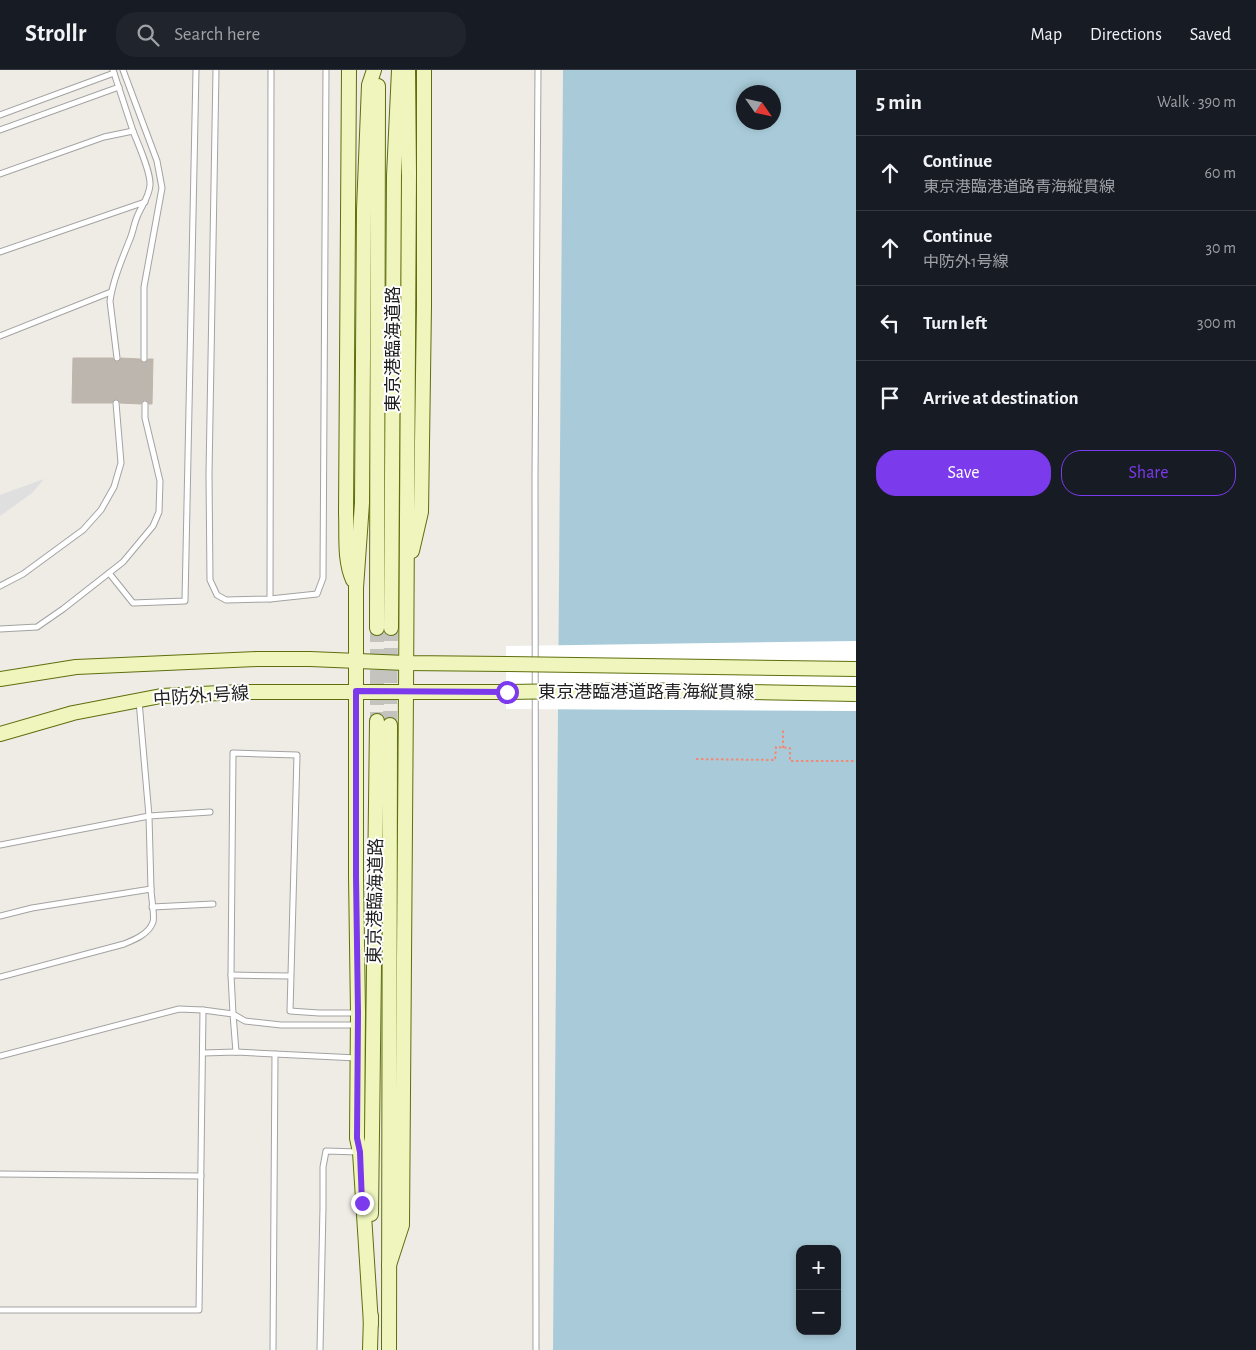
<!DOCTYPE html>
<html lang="en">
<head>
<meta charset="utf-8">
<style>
	:root { --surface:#171b24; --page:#20242c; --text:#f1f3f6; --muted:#9ea1a6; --line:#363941; --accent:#7c3aed }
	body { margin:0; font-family:"Alegreya Sans","Noto Sans JP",sans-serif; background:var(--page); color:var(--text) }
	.controls { position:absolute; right:15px; bottom:15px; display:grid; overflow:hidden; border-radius:10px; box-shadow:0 2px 8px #0003 }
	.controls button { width:45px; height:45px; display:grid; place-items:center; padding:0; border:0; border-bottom:1px solid var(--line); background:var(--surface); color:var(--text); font:25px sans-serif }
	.compass { position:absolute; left:736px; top:15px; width:45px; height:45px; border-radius:50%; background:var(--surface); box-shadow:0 2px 8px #0003; rotate:124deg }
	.stop { position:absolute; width:15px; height:15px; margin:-11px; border:4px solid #7c3aed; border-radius:50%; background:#fff }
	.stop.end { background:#7c3aed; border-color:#fff; box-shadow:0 1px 5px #0008 }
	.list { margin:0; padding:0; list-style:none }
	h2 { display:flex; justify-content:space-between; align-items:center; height:65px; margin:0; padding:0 20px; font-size:21px }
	h2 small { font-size:16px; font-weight:400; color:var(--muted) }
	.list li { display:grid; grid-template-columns:32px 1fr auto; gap:15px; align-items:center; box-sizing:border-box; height:75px; padding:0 20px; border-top:1px solid var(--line) }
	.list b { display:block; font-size:19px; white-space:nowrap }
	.list p { margin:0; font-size:16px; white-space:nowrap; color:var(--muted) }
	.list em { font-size:16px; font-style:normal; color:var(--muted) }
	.actions { display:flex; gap:10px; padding:15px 20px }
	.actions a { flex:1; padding:11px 0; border:1px solid var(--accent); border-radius:20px; text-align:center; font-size:18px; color:var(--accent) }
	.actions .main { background:var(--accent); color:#fff }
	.icon { flex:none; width:28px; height:28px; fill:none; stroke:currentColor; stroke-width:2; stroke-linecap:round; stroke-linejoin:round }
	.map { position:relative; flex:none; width:856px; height:1280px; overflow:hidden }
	header { display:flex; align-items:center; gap:30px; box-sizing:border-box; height:70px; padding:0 25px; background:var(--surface); border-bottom:1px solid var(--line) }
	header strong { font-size:24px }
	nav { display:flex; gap:28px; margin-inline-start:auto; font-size:18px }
	.search { width:350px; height:45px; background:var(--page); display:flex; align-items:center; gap:12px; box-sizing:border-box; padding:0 18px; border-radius:20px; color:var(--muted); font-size:19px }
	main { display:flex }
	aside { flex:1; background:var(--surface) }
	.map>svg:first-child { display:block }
</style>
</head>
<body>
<header>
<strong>Strollr</strong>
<div class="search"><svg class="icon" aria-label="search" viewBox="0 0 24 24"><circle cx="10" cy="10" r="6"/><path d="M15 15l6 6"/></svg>Search here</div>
<nav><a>Map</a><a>Directions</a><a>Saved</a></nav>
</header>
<main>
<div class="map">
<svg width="856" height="1280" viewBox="0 0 856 1280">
	<rect width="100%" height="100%" fill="#efece6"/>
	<!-- parking -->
	<polygon fill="#dfdfdf" points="44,409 32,423 0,446 0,425"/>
	<!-- water -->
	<path fill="#a9cbd9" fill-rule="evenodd" d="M563,0h293v1280h-303zM744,22h30v30h-30zM800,1179h37v82h-37z"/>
	<!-- pier -->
	<polygon fill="#fff" points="856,571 856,641 506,639 506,576"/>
	<!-- building -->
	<polygon fill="#bcb6af" stroke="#c0b4a9" points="73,288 113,288 114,291 117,292 120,291 121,288 140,289 141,292 144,293 147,292 148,289 153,289 152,334 149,334 148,331 145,330 142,331 141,334 120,333 119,330 116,329 113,330 112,333 72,333"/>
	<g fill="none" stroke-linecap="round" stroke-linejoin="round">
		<!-- secondary-tunnel -->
		<g stroke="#c5c3be" stroke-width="14" stroke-dasharray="14 7" stroke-linecap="butt">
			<polyline points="377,558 377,651"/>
			<polyline points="390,655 391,558"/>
		</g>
		<defs>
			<g id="lane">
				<polyline points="113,0 133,61"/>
				<polyline points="123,0 157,91 162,118 144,217 144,289"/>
				<polyline points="216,0 209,404 210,510 217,525 226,530 270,529 317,524 323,508 326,0"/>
				<polyline points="0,45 114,3"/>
				<polyline points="0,60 119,17"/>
				<path d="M0,104l104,-37 29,-6c5,13 18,41 17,54 -1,13 -9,21 -13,32 -3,7 -4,15 -7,22 -8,20 -17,41 -20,62l7,57"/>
				<polyline points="0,182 145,132"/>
				<polyline points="0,266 111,222"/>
				<polyline points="109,503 133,533 185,531 196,0"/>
				<polyline points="0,516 23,504 83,460 101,440 114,417 121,393 116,333"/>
				<polyline points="270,529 271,0"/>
				<polyline points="0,559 37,557 63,539 123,492 153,456 159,442 160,411 145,348 145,334"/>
				<polyline points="0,775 149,746 139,631"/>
				<polyline points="152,837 213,834"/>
				<polyline points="0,846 32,838 151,819 149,746 210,742"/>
				<polyline points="231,905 290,906"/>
				<path d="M0,907l124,-33c10,-4 25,-10 29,-22 2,-5 -2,-26 -2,-33"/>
				<polyline points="358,955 281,955 245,951 233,944 231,905 233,683 297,685 290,941 319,943 358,943"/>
				<polyline points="203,983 236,982 357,988"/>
				<polyline points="0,986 179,939 203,940 233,944 236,982"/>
				<polyline points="0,1104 201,1106"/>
				<polyline points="0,1240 199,1240 203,940"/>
				<polyline points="273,1280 275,984"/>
				<polyline points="320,1280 323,1137 323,1097 326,1081 359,1082"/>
				<polyline points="536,1280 535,406 538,0"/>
			</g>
			<g id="secondary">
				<path d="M349,0l-3,443c1,22 -2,47 7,67"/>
				<polyline points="412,481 421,442 424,236 424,0"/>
				<polyline points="377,558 378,16"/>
				<polyline points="391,558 394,106 399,0"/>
				<polyline points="0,609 76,597 257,589 310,589 406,593 506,594"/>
				<polyline points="0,664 73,643 161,626 240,622 507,622"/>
				<polyline points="371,1144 377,651"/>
				<polyline points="389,1195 402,1155 406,622 409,102 408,0"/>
				<polyline points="371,1254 360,1082 357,1068 358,943 356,806 356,518 362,433 364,139 369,15 374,0"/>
				<polyline points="370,1280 371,1246"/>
				<polyline points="389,1280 390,655"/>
			</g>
		</defs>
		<!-- lane casing -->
		<use href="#lane" stroke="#a3a3a3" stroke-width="7"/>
		<!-- secondary casing -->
		<use href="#secondary" stroke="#5e6f0c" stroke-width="16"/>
		<!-- path -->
		<g stroke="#f08a75" stroke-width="2" stroke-dasharray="2.5 2.5" stroke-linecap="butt">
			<polyline points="783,678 783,658"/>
			<polyline points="696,689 775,690 776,677 790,678 790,691 856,691"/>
		</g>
		<!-- lane -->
		<use href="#lane" stroke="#fff" stroke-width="5"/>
		<!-- secondary -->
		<use href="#secondary" stroke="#eff5bd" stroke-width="14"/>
		<defs>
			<g id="secondary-bridge">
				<polyline points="506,594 856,599"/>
				<polyline points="507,622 634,620 856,624"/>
			</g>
		</defs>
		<!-- secondary-bridge casing -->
		<use href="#secondary-bridge" stroke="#5e6f0c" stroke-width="16" stroke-linecap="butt"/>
		<!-- secondary-bridge -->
		<use href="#secondary-bridge" stroke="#eff5bd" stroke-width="14"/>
	</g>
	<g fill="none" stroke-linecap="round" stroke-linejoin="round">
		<!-- route -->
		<polyline stroke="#7c3aed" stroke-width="6" points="362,1133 360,1082 357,1068 358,943 356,806 356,621 507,622"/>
	</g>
	<g text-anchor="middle" stroke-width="4" stroke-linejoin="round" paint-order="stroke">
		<!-- street labels -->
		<g font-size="18" fill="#1f1f1f" stroke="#fff">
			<text transform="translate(393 279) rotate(-90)" y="6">東京港臨海道路</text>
			<text x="646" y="628">東京港臨港道路青海縦貫線</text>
			<text transform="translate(201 626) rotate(-4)" y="6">中防外1号線</text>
			<text transform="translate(375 831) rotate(-89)" y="6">東京港臨海道路</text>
		</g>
	</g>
</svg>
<div class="controls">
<button>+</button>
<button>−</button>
</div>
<svg class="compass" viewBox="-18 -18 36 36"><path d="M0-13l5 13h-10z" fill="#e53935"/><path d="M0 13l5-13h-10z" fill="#9ea1a6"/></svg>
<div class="stop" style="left:507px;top:622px"></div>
<div class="stop end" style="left:362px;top:1133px"></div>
</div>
<aside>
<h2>5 min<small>Walk · 390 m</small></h2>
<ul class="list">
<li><svg class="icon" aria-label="ahead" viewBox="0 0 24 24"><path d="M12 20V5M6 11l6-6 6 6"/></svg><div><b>Continue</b><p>東京港臨港道路青海縦貫線</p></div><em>60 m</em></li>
<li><svg class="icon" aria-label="ahead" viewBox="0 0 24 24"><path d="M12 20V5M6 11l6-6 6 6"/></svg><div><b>Continue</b><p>中防外1号線</p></div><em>30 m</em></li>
<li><svg class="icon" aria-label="left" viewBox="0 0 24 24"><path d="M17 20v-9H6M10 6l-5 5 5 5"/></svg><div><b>Turn left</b></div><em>300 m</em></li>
<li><svg class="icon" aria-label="arrive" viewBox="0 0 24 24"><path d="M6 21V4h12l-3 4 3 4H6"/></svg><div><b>Arrive at destination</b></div></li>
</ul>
<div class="actions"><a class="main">Save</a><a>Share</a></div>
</aside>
</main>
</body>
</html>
